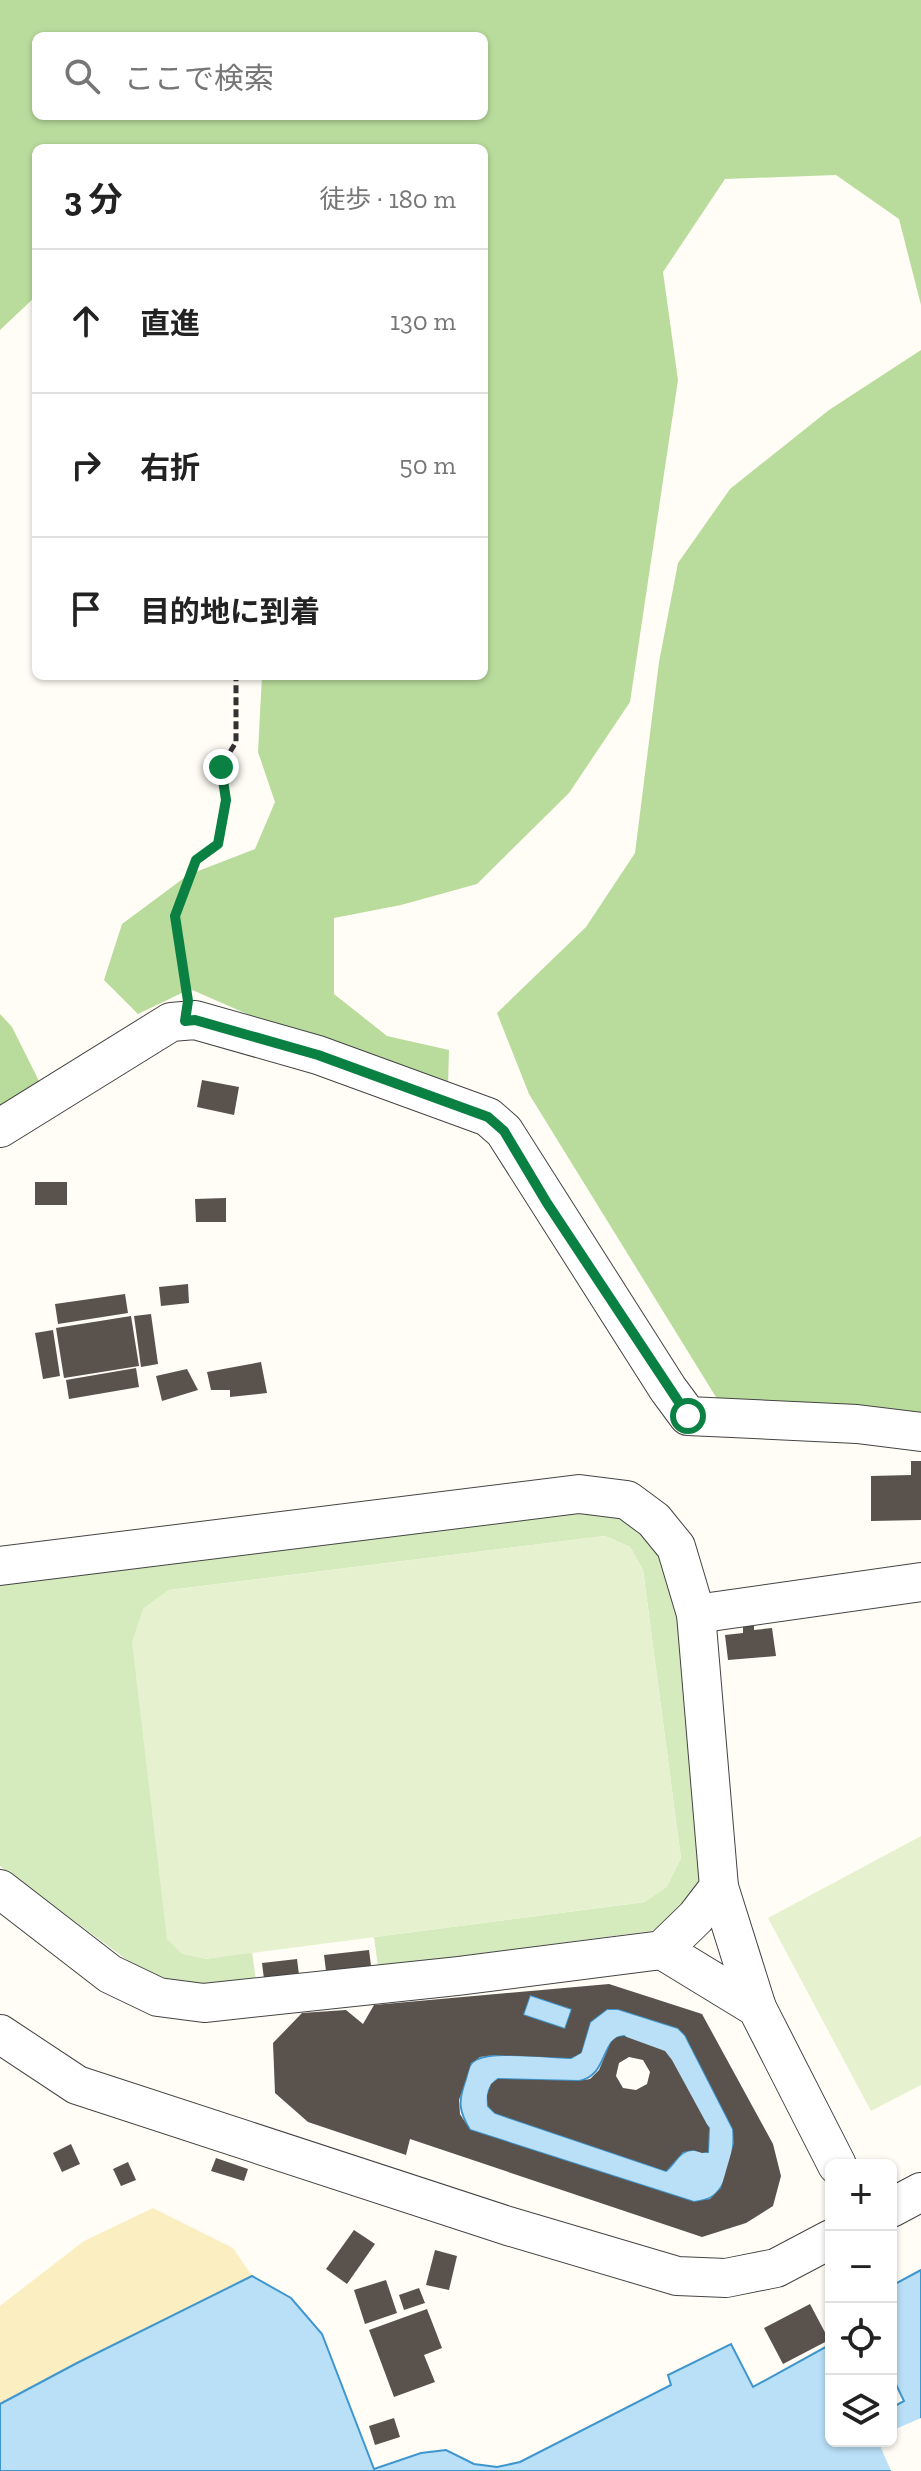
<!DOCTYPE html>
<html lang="ja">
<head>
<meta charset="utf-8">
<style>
	:root { --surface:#fff; --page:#f6f6f6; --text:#222; --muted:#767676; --line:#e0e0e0 }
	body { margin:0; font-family:"Zilla Slab","Noto Sans JP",serif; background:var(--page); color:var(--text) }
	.controls { position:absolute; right:24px; bottom:24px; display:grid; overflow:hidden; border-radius:12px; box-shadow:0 2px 6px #0004 }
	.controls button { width:72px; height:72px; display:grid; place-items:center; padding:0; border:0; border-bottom:2px solid var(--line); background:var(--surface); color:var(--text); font:40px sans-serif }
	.stop { position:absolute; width:24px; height:24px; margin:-18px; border:6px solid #0b8043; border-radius:50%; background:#fff }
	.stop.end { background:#0b8043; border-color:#fff; box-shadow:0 2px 8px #0008 }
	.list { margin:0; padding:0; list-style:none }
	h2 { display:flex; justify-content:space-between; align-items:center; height:104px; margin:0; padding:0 32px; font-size:34px }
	h2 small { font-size:26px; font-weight:400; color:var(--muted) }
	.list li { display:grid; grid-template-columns:52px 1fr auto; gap:24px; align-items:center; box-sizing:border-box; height:144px; padding:0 32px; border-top:2px solid var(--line) }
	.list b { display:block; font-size:30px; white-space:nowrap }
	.list em { font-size:26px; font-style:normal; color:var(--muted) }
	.icon { flex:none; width:44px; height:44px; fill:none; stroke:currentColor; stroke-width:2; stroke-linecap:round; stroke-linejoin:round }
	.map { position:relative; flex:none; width:921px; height:2471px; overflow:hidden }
	.search { position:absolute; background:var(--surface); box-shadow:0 2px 6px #0004; left:32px; top:32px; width:456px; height:88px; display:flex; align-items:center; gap:20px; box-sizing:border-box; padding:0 28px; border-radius:12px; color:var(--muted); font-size:30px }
	.panel { position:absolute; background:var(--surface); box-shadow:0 2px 6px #0004; left:32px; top:144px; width:456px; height:536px; border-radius:12px }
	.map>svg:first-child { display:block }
</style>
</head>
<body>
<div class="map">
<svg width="921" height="2471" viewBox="0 0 921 2471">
	<rect width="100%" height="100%" fill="#fffdf5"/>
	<!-- green -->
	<path fill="#d5ebbd" d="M575,1509l61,12 34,47 33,249c2,35 5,75 -24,100 -7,6 -20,10 -28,14l-273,36 -4,-30 271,-35 36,-43 -38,-289 -13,-23 -25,-11 -436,54 -26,19 62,350 47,-7 4,29 -72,3 -42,-13 -142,-105v-284z"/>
	<!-- forest -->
	<g fill="#b9dc9c" fill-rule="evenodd">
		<path d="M0,0h921v305l-22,-86 -63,-44 -111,4 -62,93 15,108 -48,322 -61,91 -92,91 -76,21 -67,13v76l53,42 62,14 -1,36 -178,-62 -80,-35 -52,25 -34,-34 18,-56 66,-49 67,-26 20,-47 -17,-50 4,-76h222v-528h-448v148l-36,34zM36,36h448v80h-448z"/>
		<polygon points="921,350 921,1422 719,1402 529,1094 497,1013 586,927 635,853 659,662 678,563 730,489 829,410"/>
		<polygon points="0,1014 12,1027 43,1089 0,1114"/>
	</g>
	<!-- sand -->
	<polygon fill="#fbeec1" points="153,2208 233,2248 252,2276 77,2363 0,2404 0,2306 84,2241"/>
	<!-- pitch -->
	<g fill="#e6f2cf">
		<polygon points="605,1536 630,1547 643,1570 681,1859 667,1887 645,1902 205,1959 182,1954 167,1939 132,1642 143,1609 169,1590"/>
		<polygon points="921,1836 921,2085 871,2111 768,1918"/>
	</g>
	<!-- water -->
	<g fill="#b9e0f7" stroke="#3f96cf" stroke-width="2" fill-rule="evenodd">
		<polygon points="530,1995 572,2009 565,2029 523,2015"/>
		<path d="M607,2009h11l60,19 7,7 48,94c2,19 -4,55 -20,67 -6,4 -12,5 -19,6l-224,-72c-11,-19 -12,-28 -5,-48 2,-5 3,-14 6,-18 11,-16 81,-6 100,-6l10,-6 9,-30zM624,2036l85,92 -1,24c-5,0 -9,-2 -14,-2 -14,-1 -19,14 -28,21l-171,-58 -7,-7c-1,-12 0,-20 10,-27l81,2c30,-6 21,-43 45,-45z"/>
		<polygon points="921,2270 921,2471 0,2471 0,2404 77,2363 252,2276 291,2298 322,2334 374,2469 421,2453 446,2450 474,2464 497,2467 520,2462 671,2385 668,2375 731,2344 753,2387 831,2344 831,2441 891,2441 891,2408 904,2401 891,2374 891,2286"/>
	</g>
	<!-- pier -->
	<polygon fill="#fffdf5" points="921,2418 921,2471 891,2471 878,2441 891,2441 891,2431"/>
	<!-- building -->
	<g fill="#5a524d" fill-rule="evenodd">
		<polygon points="202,1080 239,1087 234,1115 197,1107"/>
		<rect x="35" y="1182" width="32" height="23"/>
		<polygon points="226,1198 226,1222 196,1222 195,1199"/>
		<polygon points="188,1284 189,1303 161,1306 159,1287"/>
		<polygon points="125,1294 128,1313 58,1324 55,1304"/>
		<polygon points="151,1314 158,1364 141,1367 134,1316"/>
		<polygon points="131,1316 139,1366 64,1378 56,1328"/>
		<polygon points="53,1330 60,1376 43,1379 35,1333"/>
		<polygon points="261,1362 267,1393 230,1397 230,1390 211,1390 207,1372"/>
		<polygon points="136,1368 139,1387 69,1399 66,1380"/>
		<polygon points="187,1369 198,1390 162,1401 156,1376"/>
		<polygon points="911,1461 921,1461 921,1520 871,1521 871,1476 911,1475"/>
		<polygon points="743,1626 754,1626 754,1630 772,1628 776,1656 728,1660 725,1635 743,1633"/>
		<polygon points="369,1950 371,1966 326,1971 324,1955"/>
		<polygon points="297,1959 299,1975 264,1979 262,1963"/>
		<path d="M609,1984l93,30 71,130 8,32 -8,30 -27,17 -44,14 -292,-98 -4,16 -98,-33 -33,-29 -2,-50 29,-30 44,-3 17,14 11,-19zM530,1995l42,14 -7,20 -42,-14zM607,2009h11l60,19 7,7 48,94 1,14 -13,45 -11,11 -16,3 -224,-72 -10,-16 -1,-14 12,-37 9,-6 13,-2 78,3 10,-5 9,-31z"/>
		<path d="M624,2036l41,15 7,9 37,68 -1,24 -6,1 -9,-3 -10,2 -17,19 -171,-58 -7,-7 -1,-10 4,-12 7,-5 81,2 11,-2 9,-9 12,-28 6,-5zM629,2057l14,3 7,12 -3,12 -11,6 -13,-2 -7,-12 3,-13z"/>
		<polygon points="71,2144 80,2164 62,2172 53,2153"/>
		<polygon points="216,2158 248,2169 244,2181 211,2171"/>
		<polygon points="128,2162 136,2180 121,2186 113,2169"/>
		<polygon points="354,2230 375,2244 347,2284 326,2269"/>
		<polygon points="435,2250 457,2256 449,2290 426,2285"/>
		<polygon points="386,2280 397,2313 365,2324 354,2290"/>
		<polygon points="419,2288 425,2303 404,2310 399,2295"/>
		<polygon points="810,2304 829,2340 783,2364 764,2328"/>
		<polygon points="427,2309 442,2348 424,2355 435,2382 394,2397 369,2330"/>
		<polygon points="394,2418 400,2437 375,2445 369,2426"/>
	</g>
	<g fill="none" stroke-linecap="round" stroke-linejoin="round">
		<defs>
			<g id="minor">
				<polyline points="0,1128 171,1022 195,1020 318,1055 488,1117 504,1131 668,1389 688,1416 857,1424 921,1432"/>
				<polyline points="0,1566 579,1494 627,1500 654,1520 676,1547 696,1614 719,1887 696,1917 662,1950 458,1976 204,2003 158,1997 110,1974 0,1889"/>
				<polyline points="696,1614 921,1582"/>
				<polyline points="719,1887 757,2008"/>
				<polyline points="662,1950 757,2008 837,2165"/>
				<polyline points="0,2034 77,2085 508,2226 677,2276 726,2278 776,2268 831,2239"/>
				<polyline points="891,2208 921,2192"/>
			</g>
		</defs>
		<!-- minor casing -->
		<use href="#minor" stroke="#444" stroke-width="40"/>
		<!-- path -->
		<polyline stroke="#333" stroke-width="5" stroke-dasharray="8 4" stroke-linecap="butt" points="186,984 175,916 196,860 218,844 226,800 221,767 236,742 236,676"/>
		<!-- minor -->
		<use href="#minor" stroke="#fff" stroke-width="38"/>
	</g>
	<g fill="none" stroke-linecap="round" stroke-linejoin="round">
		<!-- route -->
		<polyline stroke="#0b8043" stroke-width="10" points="221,767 226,800 218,844 196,860 175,916 188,1001 185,1021 195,1020 318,1055 488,1117 504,1131 547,1203 688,1416"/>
	</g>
</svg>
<div class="controls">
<button>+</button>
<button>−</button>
<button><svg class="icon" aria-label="locate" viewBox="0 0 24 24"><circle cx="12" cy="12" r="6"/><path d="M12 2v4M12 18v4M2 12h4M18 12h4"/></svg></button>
<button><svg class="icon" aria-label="layers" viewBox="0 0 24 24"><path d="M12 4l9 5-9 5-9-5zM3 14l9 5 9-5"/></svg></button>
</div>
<div class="stop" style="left:688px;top:1416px"></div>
<div class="stop end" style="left:221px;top:767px"></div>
<div class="search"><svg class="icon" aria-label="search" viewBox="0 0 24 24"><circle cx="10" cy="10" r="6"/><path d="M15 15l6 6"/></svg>ここで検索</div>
<section class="panel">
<h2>3 分<small>徒歩 · 180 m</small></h2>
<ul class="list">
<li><svg class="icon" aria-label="ahead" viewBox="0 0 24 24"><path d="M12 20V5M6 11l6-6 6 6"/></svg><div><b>直進</b></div><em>130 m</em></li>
<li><svg class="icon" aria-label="right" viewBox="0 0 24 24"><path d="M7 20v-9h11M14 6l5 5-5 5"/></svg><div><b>右折</b></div><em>50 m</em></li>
<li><svg class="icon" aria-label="arrive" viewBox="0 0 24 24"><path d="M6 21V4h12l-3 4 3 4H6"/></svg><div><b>目的地に到着</b></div></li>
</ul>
</section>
</div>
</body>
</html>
